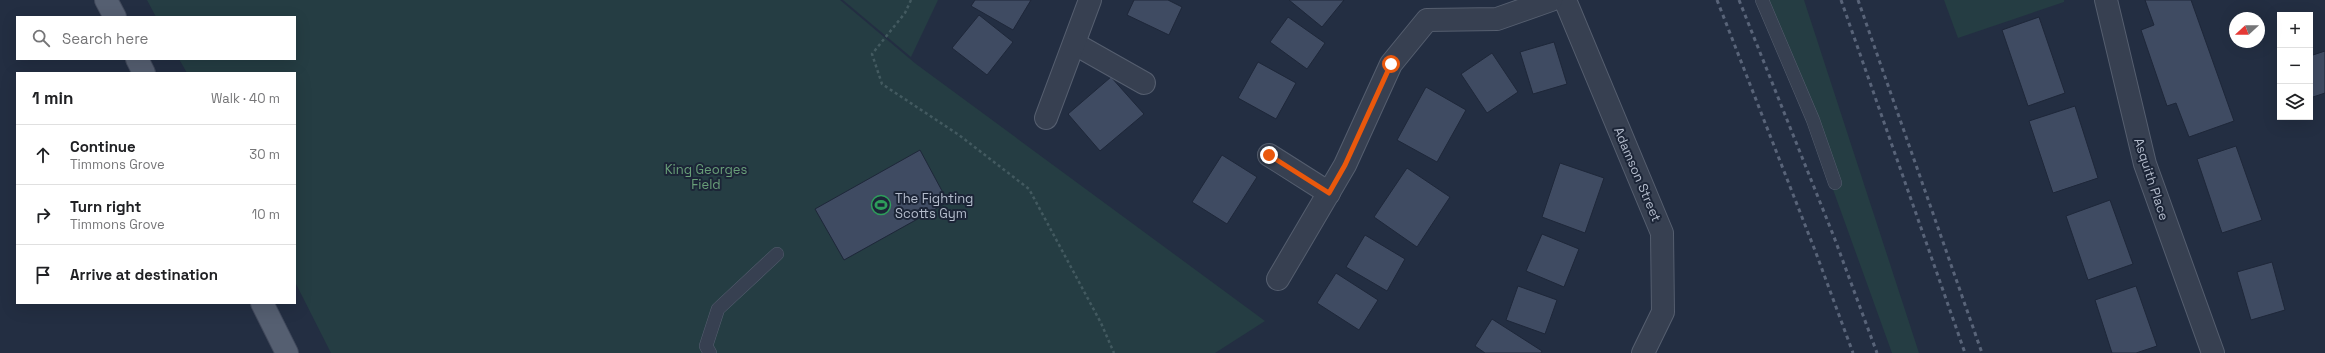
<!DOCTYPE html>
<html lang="en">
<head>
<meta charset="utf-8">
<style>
	:root { --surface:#fff; --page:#f2f2f2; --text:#202124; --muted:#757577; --line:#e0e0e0 }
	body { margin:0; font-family:"Space Grotesk",sans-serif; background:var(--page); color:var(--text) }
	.controls { position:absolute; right:12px; top:12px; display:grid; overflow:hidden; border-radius:0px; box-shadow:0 4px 16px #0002 }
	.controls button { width:36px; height:36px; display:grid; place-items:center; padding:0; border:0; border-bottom:1px solid var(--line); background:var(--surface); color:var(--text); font:20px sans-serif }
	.compass { position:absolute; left:2229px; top:12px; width:36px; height:36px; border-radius:50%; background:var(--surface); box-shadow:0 4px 16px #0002; rotate:249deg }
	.stop { position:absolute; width:12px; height:12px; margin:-9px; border:3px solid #ea580c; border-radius:50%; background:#fff }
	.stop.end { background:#ea580c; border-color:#fff; box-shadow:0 1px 4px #0008 }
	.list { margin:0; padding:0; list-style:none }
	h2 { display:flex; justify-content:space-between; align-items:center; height:52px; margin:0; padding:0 16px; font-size:17px }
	h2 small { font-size:13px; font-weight:400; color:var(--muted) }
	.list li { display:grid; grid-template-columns:26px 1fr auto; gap:12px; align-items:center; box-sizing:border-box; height:60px; padding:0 16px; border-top:1px solid var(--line) }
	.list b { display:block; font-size:15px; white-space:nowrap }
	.list p { margin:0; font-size:13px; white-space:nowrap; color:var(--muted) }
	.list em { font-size:13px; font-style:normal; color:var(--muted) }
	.icon { flex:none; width:22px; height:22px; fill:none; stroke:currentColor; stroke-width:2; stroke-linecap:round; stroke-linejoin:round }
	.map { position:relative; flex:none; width:2325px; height:353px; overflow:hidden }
	.search { position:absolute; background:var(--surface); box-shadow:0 4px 16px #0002; left:16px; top:16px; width:280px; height:44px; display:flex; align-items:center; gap:10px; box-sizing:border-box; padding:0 14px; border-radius:0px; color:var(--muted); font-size:15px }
	.panel { position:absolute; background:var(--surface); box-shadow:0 4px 16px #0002; left:16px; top:72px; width:280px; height:232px; border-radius:0px }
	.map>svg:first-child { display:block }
</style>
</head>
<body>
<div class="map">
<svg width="2325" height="353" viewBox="0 0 2325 353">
	<rect width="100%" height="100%" fill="#232e42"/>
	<!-- green -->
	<g fill="#253d43">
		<polygon points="147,0 840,0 916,64 1265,321 1215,353 331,353 295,282 295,73 187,73 179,59 295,59 295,17 156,17"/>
		<polygon points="843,0 938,0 911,57"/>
		<polygon points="1759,0 1804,0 1919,353 1892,353 1808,120"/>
		<polygon points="1944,0 2064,0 2064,2 1958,38"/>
	</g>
	<!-- building -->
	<g fill="#3f4b62" stroke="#1e2739">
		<polygon points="975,0 1031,0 1013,30 971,6"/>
		<polygon points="1134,0 1168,0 1182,7 1169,35 1127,15"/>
		<polygon points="1289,0 1344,0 1322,27"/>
		<polygon points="2145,0 2191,0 2234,121 2189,137 2176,103 2167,106 2141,30 2154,25"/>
		<polygon points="979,15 1013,42 987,75 952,48"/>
		<polygon points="1288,17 1325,43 1307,69 1270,42"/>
		<polygon points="2039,17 2065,93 2028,106 2002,30"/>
		<polygon points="1554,42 1567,84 1533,94 1520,52"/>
		<polygon points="2325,51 2325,93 2310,98 2310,56"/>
		<polygon points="1492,53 1518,92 1487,113 1461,74"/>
		<polygon points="1258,62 1296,83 1276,119 1238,98"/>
		<polygon points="1111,77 1144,114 1100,151 1068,114"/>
		<polygon points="1426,87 1466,110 1437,162 1397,140"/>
		<polygon points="2075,106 2098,178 2053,193 2029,121"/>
		<polygon points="2236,146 2262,220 2222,233 2197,159"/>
		<polygon points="920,150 948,202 844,260 815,209"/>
		<polygon points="1222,155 1257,177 1227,224 1192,202"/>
		<polygon points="1560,163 1604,178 1585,233 1542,217"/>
		<polygon points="1407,168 1450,197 1417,247 1374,217"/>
		<polygon points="2110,200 2133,264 2088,280 2066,216"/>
		<polygon points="1542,234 1579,249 1564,287 1526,271"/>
		<polygon points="1365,235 1405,259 1387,291 1346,267"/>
		<polygon points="2272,262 2285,310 2251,320 2237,272"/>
		<polygon points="1336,273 1378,300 1359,330 1317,303"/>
		<polygon points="1518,286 1557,300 1545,334 1506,320"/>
		<polygon points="2136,286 2157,346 2136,353 2112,353 2095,300"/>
		<polygon points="1492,319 1542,351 1541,353 1485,353 1475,346"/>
	</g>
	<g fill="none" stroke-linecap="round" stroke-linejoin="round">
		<defs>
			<g id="service">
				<polyline points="1762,0 1813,120 1835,183"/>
				<polyline points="710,353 706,346 718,309 777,254"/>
			</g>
			<g id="minor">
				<polyline points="1565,0 1662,233 1663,312 1643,353"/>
				<polyline points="2106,0 2145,164 2213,353"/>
				<polyline points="1075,44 1144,83"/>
				<polyline points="1046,118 1090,0"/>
				<polyline points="1269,155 1329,193"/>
				<polyline points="1278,279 1345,165 1391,64 1427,20 1497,19 1551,0"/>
			</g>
			<g id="primary">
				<polyline points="106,0 115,17"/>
				<polyline points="137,59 144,73"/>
				<polyline points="262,303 287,353"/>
			</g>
		</defs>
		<!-- service casing -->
		<use href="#service" stroke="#555e6f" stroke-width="14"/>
		<!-- minor casing -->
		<use href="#minor" stroke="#555e6f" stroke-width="24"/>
		<!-- primary casing -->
		<use href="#primary" stroke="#41495b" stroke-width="24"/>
		<!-- path -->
		<polyline stroke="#435a60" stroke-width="2.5" stroke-dasharray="3 3" stroke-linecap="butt" points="911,0 905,13 872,54 882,84 959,135 1029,189 1101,323 1114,353"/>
		<!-- service -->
		<use href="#service" stroke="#374051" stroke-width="13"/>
		<!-- minor -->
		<use href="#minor" stroke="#374051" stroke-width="22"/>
		<!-- primary -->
		<use href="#primary" stroke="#555f71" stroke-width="22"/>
		<!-- rail -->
		<g stroke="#596479" stroke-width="3" stroke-dasharray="4 4" stroke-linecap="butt">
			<polyline points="1717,0 1816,253 1853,353"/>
			<polyline points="1739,0 1834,237 1877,353"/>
			<polyline points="1841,0 1965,353"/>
			<polyline points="1858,0 1982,353"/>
		</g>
	</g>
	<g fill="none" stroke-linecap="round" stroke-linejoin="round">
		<!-- route -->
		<polyline stroke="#ea580c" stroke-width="5" points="1269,155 1329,193 1345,165 1391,64"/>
	</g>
	<!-- icons -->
	<defs>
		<symbol id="stadium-ring" viewBox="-11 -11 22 22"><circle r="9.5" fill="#1c2537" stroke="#2e9e5b" stroke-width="1.5"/><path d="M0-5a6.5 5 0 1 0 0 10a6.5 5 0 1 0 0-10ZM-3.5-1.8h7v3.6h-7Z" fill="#2e9e5b"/></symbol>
	</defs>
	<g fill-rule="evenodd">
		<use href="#stadium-ring" x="870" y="194" width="22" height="22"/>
	</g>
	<g text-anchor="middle" stroke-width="4" stroke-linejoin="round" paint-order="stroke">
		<!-- park labels -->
		<g font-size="13" fill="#699f79" stroke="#1c2537">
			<text x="706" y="174">King Georges<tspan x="706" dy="15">Field</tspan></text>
		</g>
		<!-- street labels -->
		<g font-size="13" fill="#b4bccc" stroke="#1c2537">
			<text transform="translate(1638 174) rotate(67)" y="5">Adamson Street</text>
			<text transform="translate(2152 179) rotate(72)" y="5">Asquith Place</text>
		</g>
		<!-- poi labels -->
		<g font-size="13" fill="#b4bccc" stroke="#1c2537" text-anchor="start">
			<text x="895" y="203">The Fighting<tspan x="895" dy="15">Scotts Gym</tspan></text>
		</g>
	</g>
</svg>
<div class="controls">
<button>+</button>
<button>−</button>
<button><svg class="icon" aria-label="layers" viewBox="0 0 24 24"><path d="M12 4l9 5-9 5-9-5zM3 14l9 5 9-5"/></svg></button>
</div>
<svg class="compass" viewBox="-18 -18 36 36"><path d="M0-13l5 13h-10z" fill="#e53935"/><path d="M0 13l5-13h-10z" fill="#757577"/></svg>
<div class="stop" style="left:1391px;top:64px"></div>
<div class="stop end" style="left:1269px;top:155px"></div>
<div class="search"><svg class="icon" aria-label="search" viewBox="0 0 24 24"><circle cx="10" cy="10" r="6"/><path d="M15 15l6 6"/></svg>Search here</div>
<section class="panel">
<h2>1 min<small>Walk · 40 m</small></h2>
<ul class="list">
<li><svg class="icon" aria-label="ahead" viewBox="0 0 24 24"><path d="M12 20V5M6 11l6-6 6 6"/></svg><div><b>Continue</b><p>Timmons Grove</p></div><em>30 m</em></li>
<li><svg class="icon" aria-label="right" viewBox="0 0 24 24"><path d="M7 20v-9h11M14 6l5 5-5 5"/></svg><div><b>Turn right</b><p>Timmons Grove</p></div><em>10 m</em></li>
<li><svg class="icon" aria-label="arrive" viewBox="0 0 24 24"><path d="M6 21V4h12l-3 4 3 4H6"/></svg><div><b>Arrive at destination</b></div></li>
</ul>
</section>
</div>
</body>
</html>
